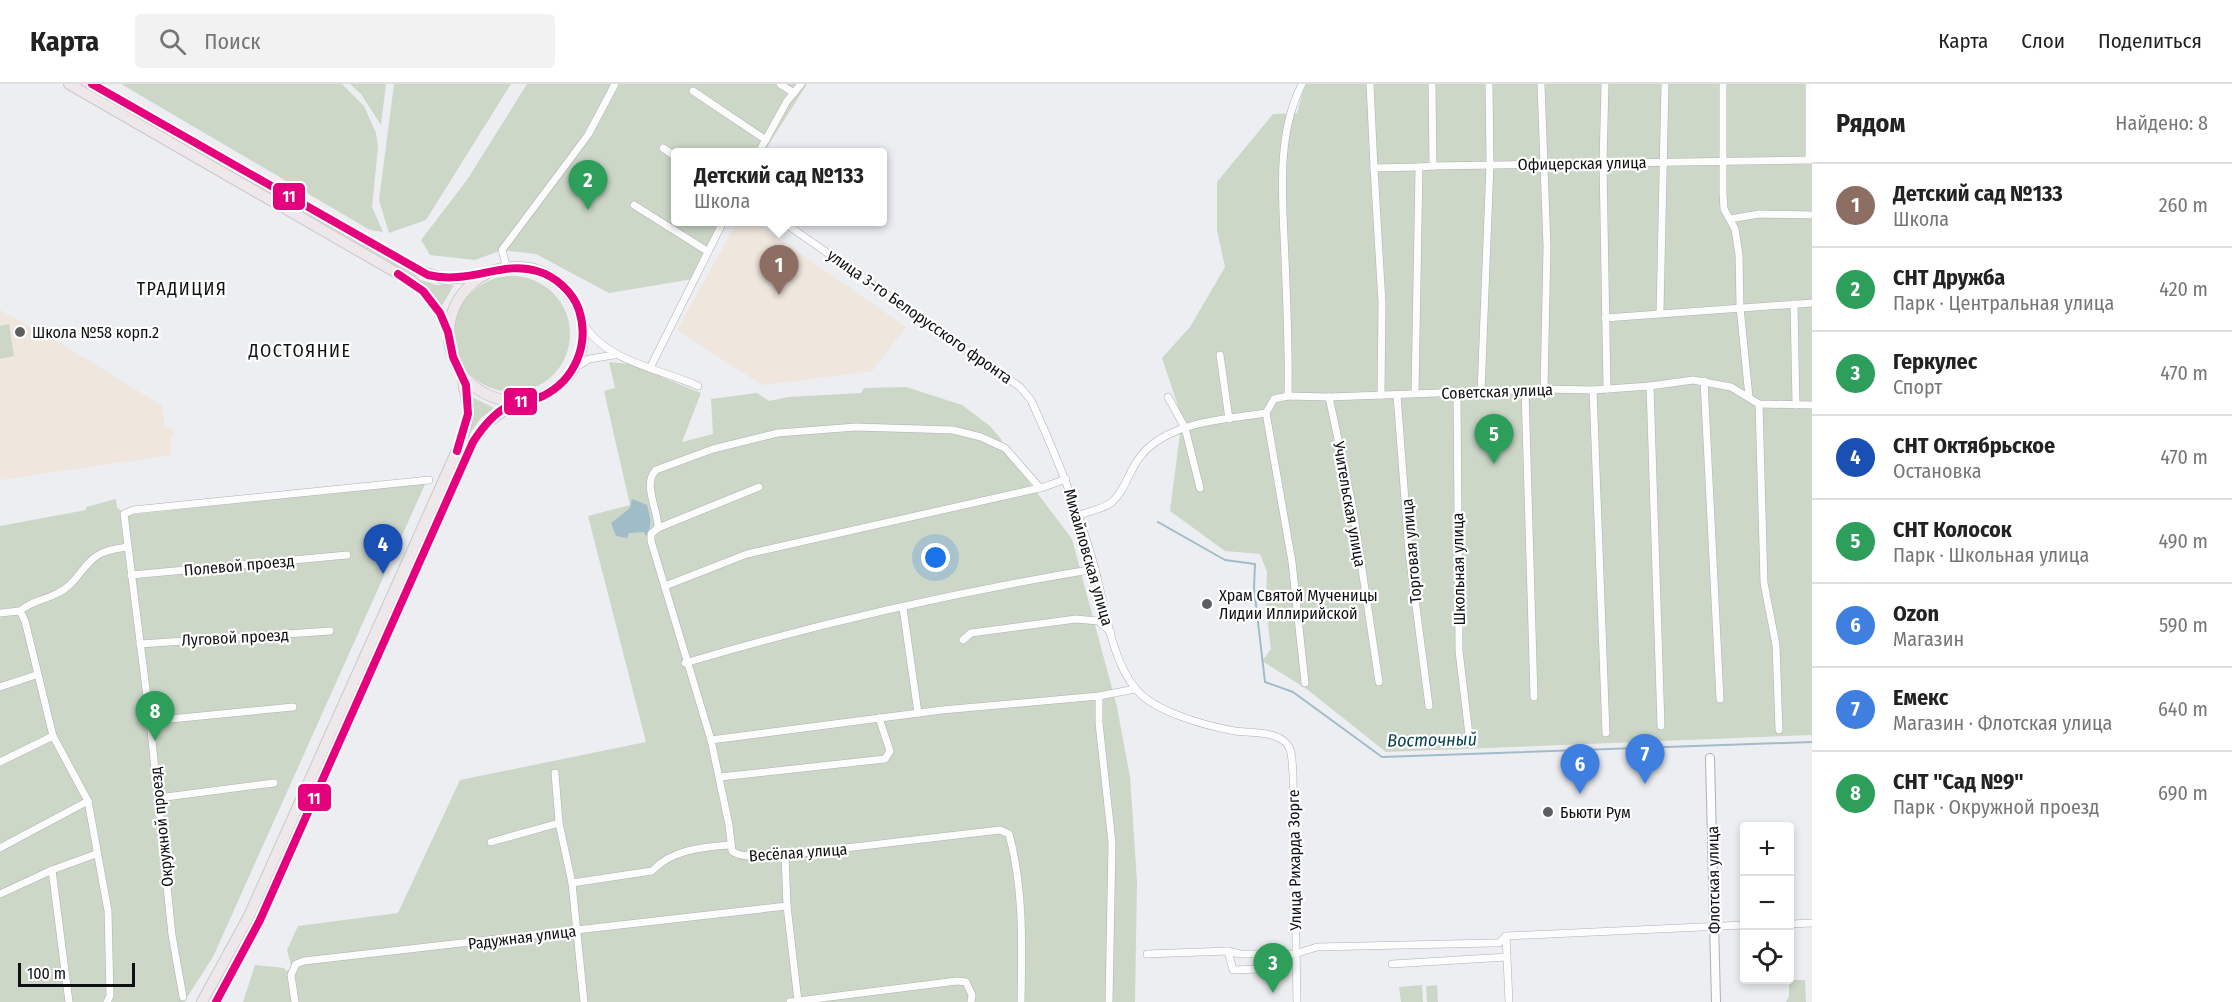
<!DOCTYPE html>
<html lang="ru">
<head>
<meta charset="utf-8">
<style>
	:root { --surface:#fff; --page:#f2f2f2; --text:#222; --muted:#767676; --line:#e0e0e0; --accent:#5c5e5f }
	body { margin:0; font-family:"Fira Sans Condensed",sans-serif; background:var(--page); color:var(--text) }
	.controls { position:absolute; right:18px; bottom:18px; display:grid; overflow:hidden; border-radius:6px; box-shadow:0 3px 9px #0003 }
	.controls button { width:54px; height:54px; display:grid; place-items:center; padding:0; border:0; border-bottom:2px solid var(--line); background:var(--surface); color:var(--text); font:30px sans-serif }
	.scale { position:absolute; left:18px; bottom:15px; width:117px; box-sizing:border-box; padding-left:6px; border:3px solid #0f1011; border-top:0; font-size:16px; line-height:21px; white-space:nowrap; color:#0f1011; -webkit-text-stroke:4px #fff; paint-order:stroke }
	.you { position:absolute; left:936px; top:474px; width:21px; height:21px; margin:-15px; border:4px solid #fff; border-radius:50%; background:#1a73e8; box-shadow:0 0 0 9px #1a73e833 }
	.badge { display:grid; place-items:center; width:39px; height:39px; border-radius:50%; background:var(--accent); color:#fff; font-size:20px; font-weight:700 }
	.pin { position:absolute; translate:-50% -50px; filter:drop-shadow(0 2px 3px #0008) }
	.pin::after { content:''; position:absolute; top:32px; width:21px; height:18px; background:inherit; clip-path:polygon(0 0,100% 0,50% 100%) }
	.popup { position:absolute; left:671px; top:64px; width:216px; height:78px; box-sizing:border-box; display:grid; place-content:center; border-radius:6px; background:var(--surface); filter:drop-shadow(0 2px 4px #0005); font-size:20px; white-space:nowrap; color:var(--muted) }
	.popup b { font-size:22px; color:var(--text) }
	.popup::after { content:''; position:absolute; left:50%; top:100%; margin-left:-12px; border:12px solid transparent; border-top-color:var(--surface) }
	.list { margin:0; padding:0; list-style:none }
	h2 { display:flex; justify-content:space-between; align-items:center; height:78px; margin:0; padding:0 24px; font-size:26px }
	h2 small { font-size:20px; font-weight:400; color:var(--muted) }
	.list li { display:grid; grid-template-columns:39px 1fr auto; gap:18px; align-items:center; box-sizing:border-box; height:84px; padding:0 24px; border-top:2px solid var(--line) }
	.list b { display:block; font-size:22px; white-space:nowrap }
	.list p { margin:0; font-size:20px; white-space:nowrap; color:var(--muted) }
	.list em { font-size:20px; font-style:normal; color:var(--muted) }
	.icon { flex:none; width:33px; height:33px; fill:none; stroke:currentColor; stroke-width:2; stroke-linecap:round; stroke-linejoin:round }
	.map { position:relative; flex:none; width:1812px; height:918px; overflow:hidden }
	header { display:flex; align-items:center; gap:36px; box-sizing:border-box; height:84px; padding:0 30px; background:var(--surface); border-bottom:2px solid var(--line) }
	header strong { font-size:28px }
	nav { display:flex; gap:33px; margin-inline-start:auto; font-size:21px }
	.search { width:420px; height:54px; background:var(--page); display:flex; align-items:center; gap:15px; box-sizing:border-box; padding:0 21px; border-radius:6px; color:var(--muted); font-size:22px }
	main { display:flex }
	aside { flex:1; background:var(--surface) }
	.map>svg:first-child { display:block }
</style>
</head>
<body>
<header>
<strong>Карта</strong>
<div class="search"><svg class="icon" aria-label="search" viewBox="0 0 24 24"><circle cx="10" cy="10" r="6"/><path d="M15 15l6 6"/></svg>Поиск</div>
<nav><a>Карта</a><a>Слои</a><a>Поделиться</a></nav>
</header>
<main>
<div class="map">
<svg width="1812" height="918" viewBox="0 0 1812 918">
	<rect width="100%" height="100%" fill="#eceef1"/>
	<!-- education -->
	<g fill="#efe6de">
		<polygon points="737,138 755,138 906,243 872,287 762,301 677,246"/>
		<polygon points="0,226 78,270 75,274 82,272 162,322 165,341 175,346 170,355 172,371 0,396"/>
	</g>
	<!-- green -->
	<g fill="#ccd7c8">
		<polygon points="121,0 342,0 364,22 376,49 378,63 372,123 383,148 370,146"/>
		<polygon points="350,0 386,0 381,41 361,10"/>
		<polygon points="394,0 511,0 426,136 389,149 379,116"/>
		<polygon points="527,0 807,0 764,68 676,68 676,138 725,138 693,195 609,209 536,170 502,166 475,176 430,171 421,156 467,96"/>
		<polygon points="1305,0 1812,0 1812,651 1386,668 1308,606 1262,577 1271,565 1266,526 1267,488 1260,470 1225,467 1170,427 1182,334 1162,274 1190,243 1225,183 1217,146 1217,98 1273,30 1297,29"/>
		<circle cx="512" cy="250" r="58"/>
		<polygon points="420,196 437,201 454,201 440,225 419,199"/>
		<polygon points="9,240 14,272 0,275 0,242"/>
		<polygon points="609,278 630,280 701,309 682,358 713,350 711,315 757,309 769,317 788,313 861,309 864,304 906,303 962,321 990,342 1001,355 1010,373 1072,455 1117,623 1130,693 1137,798 1135,918 243,918 255,881 284,884 286,887 292,885 287,866 298,842 398,829 460,696 646,658 588,432 630,421 604,307 615,304"/>
		<polygon points="470,312 494,324 481,334 470,349 467,348"/>
		<polygon points="426,398 213,873 184,918 0,918 0,442 86,426 86,423 116,415 117,424 129,431"/>
		<polygon points="1789,896 1805,896 1806,918 1786,918 1789,912"/>
		<polygon points="1422,901 1423,918 1401,918 1399,903"/>
		<polygon points="1437,901 1438,918 1427,918 1426,902"/>
	</g>
	<!-- water -->
	<path fill="#a0bcc8" d="M632,415l15,6c3,12 6,19 -1,31l-2,-4 -15,1 -2,5 -11,-2 -5,-13 19,-15z"/>
	<g fill="none" stroke-linecap="round" stroke-linejoin="round">
		<!-- stream -->
		<polyline stroke="#a0bcc8" stroke-width="2" points="1158,438 1225,476 1255,480 1254,504 1265,598 1293,608 1382,673 1812,658"/>
		<defs>
			<g id="minor">
				<polyline points="780,0 794,9"/>
				<polyline points="1370,0 1374,84"/>
				<polyline points="1432,0 1433,82 1812,76"/>
				<polyline points="1541,0 1547,163 1544,305"/>
				<polyline points="1605,0 1603,79 1607,305"/>
				<polyline points="1723,0 1723,109 1724,125 1735,145 1739,171 1740,223 1749,313"/>
				<polyline points="1809,0 1809,76"/>
				<polyline points="693,7 766,56"/>
				<polyline points="663,64 676,73"/>
				<polyline points="759,68 787,17 801,0"/>
				<polyline points="634,121 707,167"/>
				<polyline points="1730,135 1759,130 1812,131"/>
				<path d="M783,138l237,165 11,13c25,55 48,110 64,169 10,37 16,91 41,120 18,23 71,37 99,42 15,2 42,0 52,13 6,7 5,21 6,30l4,228"/>
				<polyline points="507,184 502,166 588,51 615,0"/>
				<polyline points="1794,220 1796,321"/>
				<polyline points="1660,229 1665,0"/>
				<polyline points="1605,234 1812,219"/>
				<path d="M582,237c21,40 76,47 116,65"/>
				<polyline points="1220,271 1229,335"/>
				<polyline points="651,282 723,138"/>
				<polyline points="573,285 589,275 614,271"/>
				<polyline points="1704,297 1720,615"/>
				<polyline points="1650,302 1661,642"/>
				<polyline points="1525,306 1534,613"/>
				<polyline points="1593,306 1606,649"/>
				<polyline points="1481,308 1490,80 1489,0"/>
				<polyline points="1415,309 1419,83 1433,82"/>
				<polyline points="1457,309 1459,567 1470,659"/>
				<polyline points="1381,311 1382,219 1374,84 1419,83"/>
				<polyline points="1397,311 1409,469 1429,622"/>
				<path d="M1288,312c1,-45 -1,-91 -3,-137 -2,-57 -10,-122 17,-175"/>
				<polyline points="1168,313 1185,344 1200,404"/>
				<polyline points="1329,313 1353,425 1379,598"/>
				<polyline points="1759,320 1764,499 1776,561 1779,646"/>
				<polyline points="1266,329 1292,478 1305,599"/>
				<path d="M1078,432c10,-5 26,-7 34,-14 15,-13 18,-38 36,-54 30,-27 79,-29 118,-35l8,-14 14,-3 41,1 215,-8 49,1 57,-4 43,-6 38,7 28,17 53,1"/>
				<polyline points="658,444 759,403"/>
				<polyline points="131,491 347,471"/>
				<polyline points="665,502 747,470 1044,403 1066,395"/>
				<polyline points="903,524 918,629"/>
				<polyline points="20,527 25,537 53,652 88,717 108,827 110,912 107,918"/>
				<path d="M20,527c11,-10 25,-11 38,-18 17,-8 23,-25 37,-36 9,-7 21,-8 32,-10"/>
				<polyline points="0,529 20,527"/>
				<polyline points="963,556 971,549 1076,535 1098,537 1111,548"/>
				<polyline points="140,560 330,547"/>
				<path d="M685,579c134,-40 272,-71 410,-94"/>
				<polyline points="0,603 36,591"/>
				<polyline points="1099,612 1099,639 1112,759 1109,918"/>
				<polyline points="150,637 293,623"/>
				<polyline points="711,656 942,626 1099,612 1135,605"/>
				<polyline points="0,678 53,652"/>
				<polyline points="555,689 559,739 572,799 584,918"/>
				<polyline points="720,693 885,675 890,667 879,634"/>
				<polyline points="158,714 274,699"/>
				<polyline points="491,758 559,739"/>
				<polyline points="0,764 88,717"/>
				<polyline points="785,771 787,822 798,917"/>
				<polyline points="52,786 69,918"/>
				<path d="M572,799l80,-12c19,-21 50,-24 77,-26"/>
				<polyline points="0,810 52,786 96,770"/>
				<polyline points="1790,840 1812,839"/>
				<polyline points="1506,852 1509,918"/>
				<polyline points="1228,867 1233,886 1282,884"/>
				<polyline points="1147,870 1228,867 1240,870 1295,870 1317,863 1492,859 1499,859 1506,852 1744,841"/>
				<polyline points="1392,880 1507,873"/>
				<polyline points="183,913 172,851 150,637 124,430 133,426 429,396"/>
				<polyline points="295,918 291,891 296,880 304,877 787,822"/>
				<polyline points="790,918 957,897 966,898 972,911 971,918"/>
				<path d="M1021,918c1,-56 3,-113 -12,-168l-9,-4 -215,25c-17,-3 -40,6 -53,-4l-3,-26 -18,-85 -60,-199v-7l7,-6c0,-19 -16,-44 -2,-58l57,-21 65,-16 78,-6 97,3 28,7 24,11 35,40"/>
			</g>
			<polyline id="tertiary" points="1710,674 1716,918"/>
			<g id="primary">
				<path d="M69,0l342,197c20,14 31,31 38,54"/>
				<polyline points="92,0 417,186 444,195 483,192"/>
				<circle cx="516" cy="250" r="67"/>
				<polyline points="202,918 249,832 463,353 469,329 462,291"/>
				<polyline points="216,918 260,836 473,358 488,338 517,317"/>
			</g>
		</defs>
		<!-- minor casing -->
		<use href="#minor" stroke="#aeb0b2" stroke-width="8"/>
		<!-- tertiary casing -->
		<use href="#tertiary" stroke="#aeb0b2" stroke-width="10"/>
		<!-- primary casing -->
		<use href="#primary" stroke="#c8c9cb" stroke-width="12"/>
		<!-- minor -->
		<use href="#minor" stroke="#fcfcfd" stroke-width="7"/>
		<!-- tertiary -->
		<use href="#tertiary" stroke="#fcfcfd" stroke-width="8"/>
		<!-- primary -->
		<use href="#primary" stroke="#efe8ea" stroke-width="10"/>
		<defs>
			<g id="bus-1">
				<path d="M92,0l336,191c42,10 74,-15 109,-4 18,5 36,21 42,39 11,34 -4,70 -36,86 -11,5 -24,4 -35,10 -15,8 -26,22 -35,36l-213,478 -44,82"/>
				<polyline points="398,190 423,207 440,229 448,248 453,273 466,301 468,330 457,367"/>
			</g>
		</defs>
		<!-- bus-1 casing -->
		<use href="#bus-1" stroke="#fff" stroke-width="12"/>
		<!-- bus-1 -->
		<use href="#bus-1" stroke="#e5007d" stroke-width="8"/>
	</g>
	<!-- markers -->
	<g fill="#5c5e5f" stroke="#fff" stroke-width="2">
		<circle cx="20" cy="248" r="6"/>
		<circle cx="1207" cy="520" r="6"/>
		<circle cx="1548" cy="728" r="6"/>
	</g>
	<g text-anchor="middle" stroke-width="4.5" stroke-linejoin="round" paint-order="stroke">
		<!-- street labels -->
		<g font-size="16" fill="#0f1011" stroke="#fff">
			<text transform="translate(1582 79) rotate(-1)" y="6">Офицерская улица</text>
			<text transform="translate(920 232) rotate(35)" y="6">улица 3-го Белорусского фронта</text>
			<text transform="translate(1497 307) rotate(-2)" y="6">Советская улица</text>
			<text transform="translate(1350 420) rotate(80)" y="6">Учительская улица</text>
			<text transform="translate(1411 467) rotate(-95)" y="6">Торговая улица</text>
			<text transform="translate(1089 473) rotate(74)" y="6">Михайловская улица</text>
			<text transform="translate(239 481) rotate(-5)" y="6">Полевой проезд</text>
			<text transform="translate(1458 485) rotate(-91)" y="6">Школьная улица</text>
			<text transform="translate(235 553) rotate(-3)" y="6">Луговой проезд</text>
			<text transform="translate(161 743) rotate(-96)" y="6">Окружной проезд</text>
			<text transform="translate(798 768) rotate(-4)" y="6">Весёлая улица</text>
			<text transform="translate(1294 776) rotate(-91)" y="6">Улица Рихарда Зорге</text>
			<text transform="translate(1713 796) rotate(-91)" y="6">Флотская улица</text>
			<text transform="translate(522 853) rotate(-7)" y="6">Радужная улица</text>
		</g>
		<!-- poi labels -->
		<g font-size="16" fill="#0f1011" stroke="#fff" text-anchor="start">
			<text x="32" y="254">Школа №58 корп.2</text>
			<text x="1219" y="517">Храм Святой Мученицы<tspan x="1219" dy="18">Лидии Иллирийской</tspan></text>
			<text x="1560" y="734">Бьюти Рум</text>
		</g>
		<!-- neighbourhood labels -->
		<g font-size="18" letter-spacing="1.5" fill="#0f1011" stroke="#fff">
			<text x="182" y="211">ТРАДИЦИЯ</text>
			<text x="300" y="273">ДОСТОЯНИЕ</text>
		</g>
		<!-- water labels -->
		<g font-size="18" font-style="italic" fill="#094154" stroke="#fff">
			<text transform="translate(1432 656) rotate(-1)" y="6">Восточный</text>
		</g>
	</g>
	<g stroke="#fff" stroke-width="2">
		<rect x="272" y="98" width="34" height="29" rx="6" fill="#e5007d"/>
		<rect x="503" y="303" width="35" height="29" rx="6" fill="#e5007d"/>
		<rect x="297" y="699" width="35" height="29" rx="6" fill="#e5007d"/>
	</g>
	<g font-size="16" text-anchor="middle" font-weight="bold" fill="#fff">
		<text x="289" y="118">11</text>
		<text x="521" y="323">11</text>
		<text x="314" y="720">11</text>
	</g>
</svg>
<div class="controls">
<button>+</button>
<button>−</button>
<button><svg class="icon" aria-label="locate" viewBox="0 0 24 24"><circle cx="12" cy="12" r="6"/><path d="M12 2v4M12 18v4M2 12h4M18 12h4"/></svg></button>
</div>
<div class="scale">100 m</div>
<div class="you"></div>
<div class="pin badge" style="left:779px;top:211px;background:#8d6e63">1</div>
<div class="popup"><b>Детский сад №133</b>Школа</div>
<div class="pin badge" style="left:588px;top:126px;background:#2e9e5b">2</div>
<div class="pin badge" style="left:1273px;top:909px;background:#2e9e5b">3</div>
<div class="pin badge" style="left:383px;top:490px;background:#1a4fb4">4</div>
<div class="pin badge" style="left:1494px;top:380px;background:#2e9e5b">5</div>
<div class="pin badge" style="left:1580px;top:710px;background:#3f7fe0">6</div>
<div class="pin badge" style="left:1645px;top:700px;background:#3f7fe0">7</div>
<div class="pin badge" style="left:155px;top:657px;background:#2e9e5b">8</div>
</div>
<aside>
<h2>Рядом<small>Найдено: 8</small></h2>
<ul class="list">
<li><span class="badge" style="background:#8d6e63">1</span><div><b>Детский сад №133</b><p>Школа</p></div><em>260 m</em></li>
<li><span class="badge" style="background:#2e9e5b">2</span><div><b>СНТ Дружба</b><p>Парк · Центральная улица</p></div><em>420 m</em></li>
<li><span class="badge" style="background:#2e9e5b">3</span><div><b>Геркулес</b><p>Спорт</p></div><em>470 m</em></li>
<li><span class="badge" style="background:#1a4fb4">4</span><div><b>СНТ Октябрьское</b><p>Остановка</p></div><em>470 m</em></li>
<li><span class="badge" style="background:#2e9e5b">5</span><div><b>СНТ Колосок</b><p>Парк · Школьная улица</p></div><em>490 m</em></li>
<li><span class="badge" style="background:#3f7fe0">6</span><div><b>Ozon</b><p>Магазин</p></div><em>590 m</em></li>
<li><span class="badge" style="background:#3f7fe0">7</span><div><b>Емекс</b><p>Магазин · Флотская улица</p></div><em>640 m</em></li>
<li><span class="badge" style="background:#2e9e5b">8</span><div><b>СНТ &quot;Сад №9&quot;</b><p>Парк · Окружной проезд</p></div><em>690 m</em></li>
</ul>
</aside>
</main>
</body>
</html>
